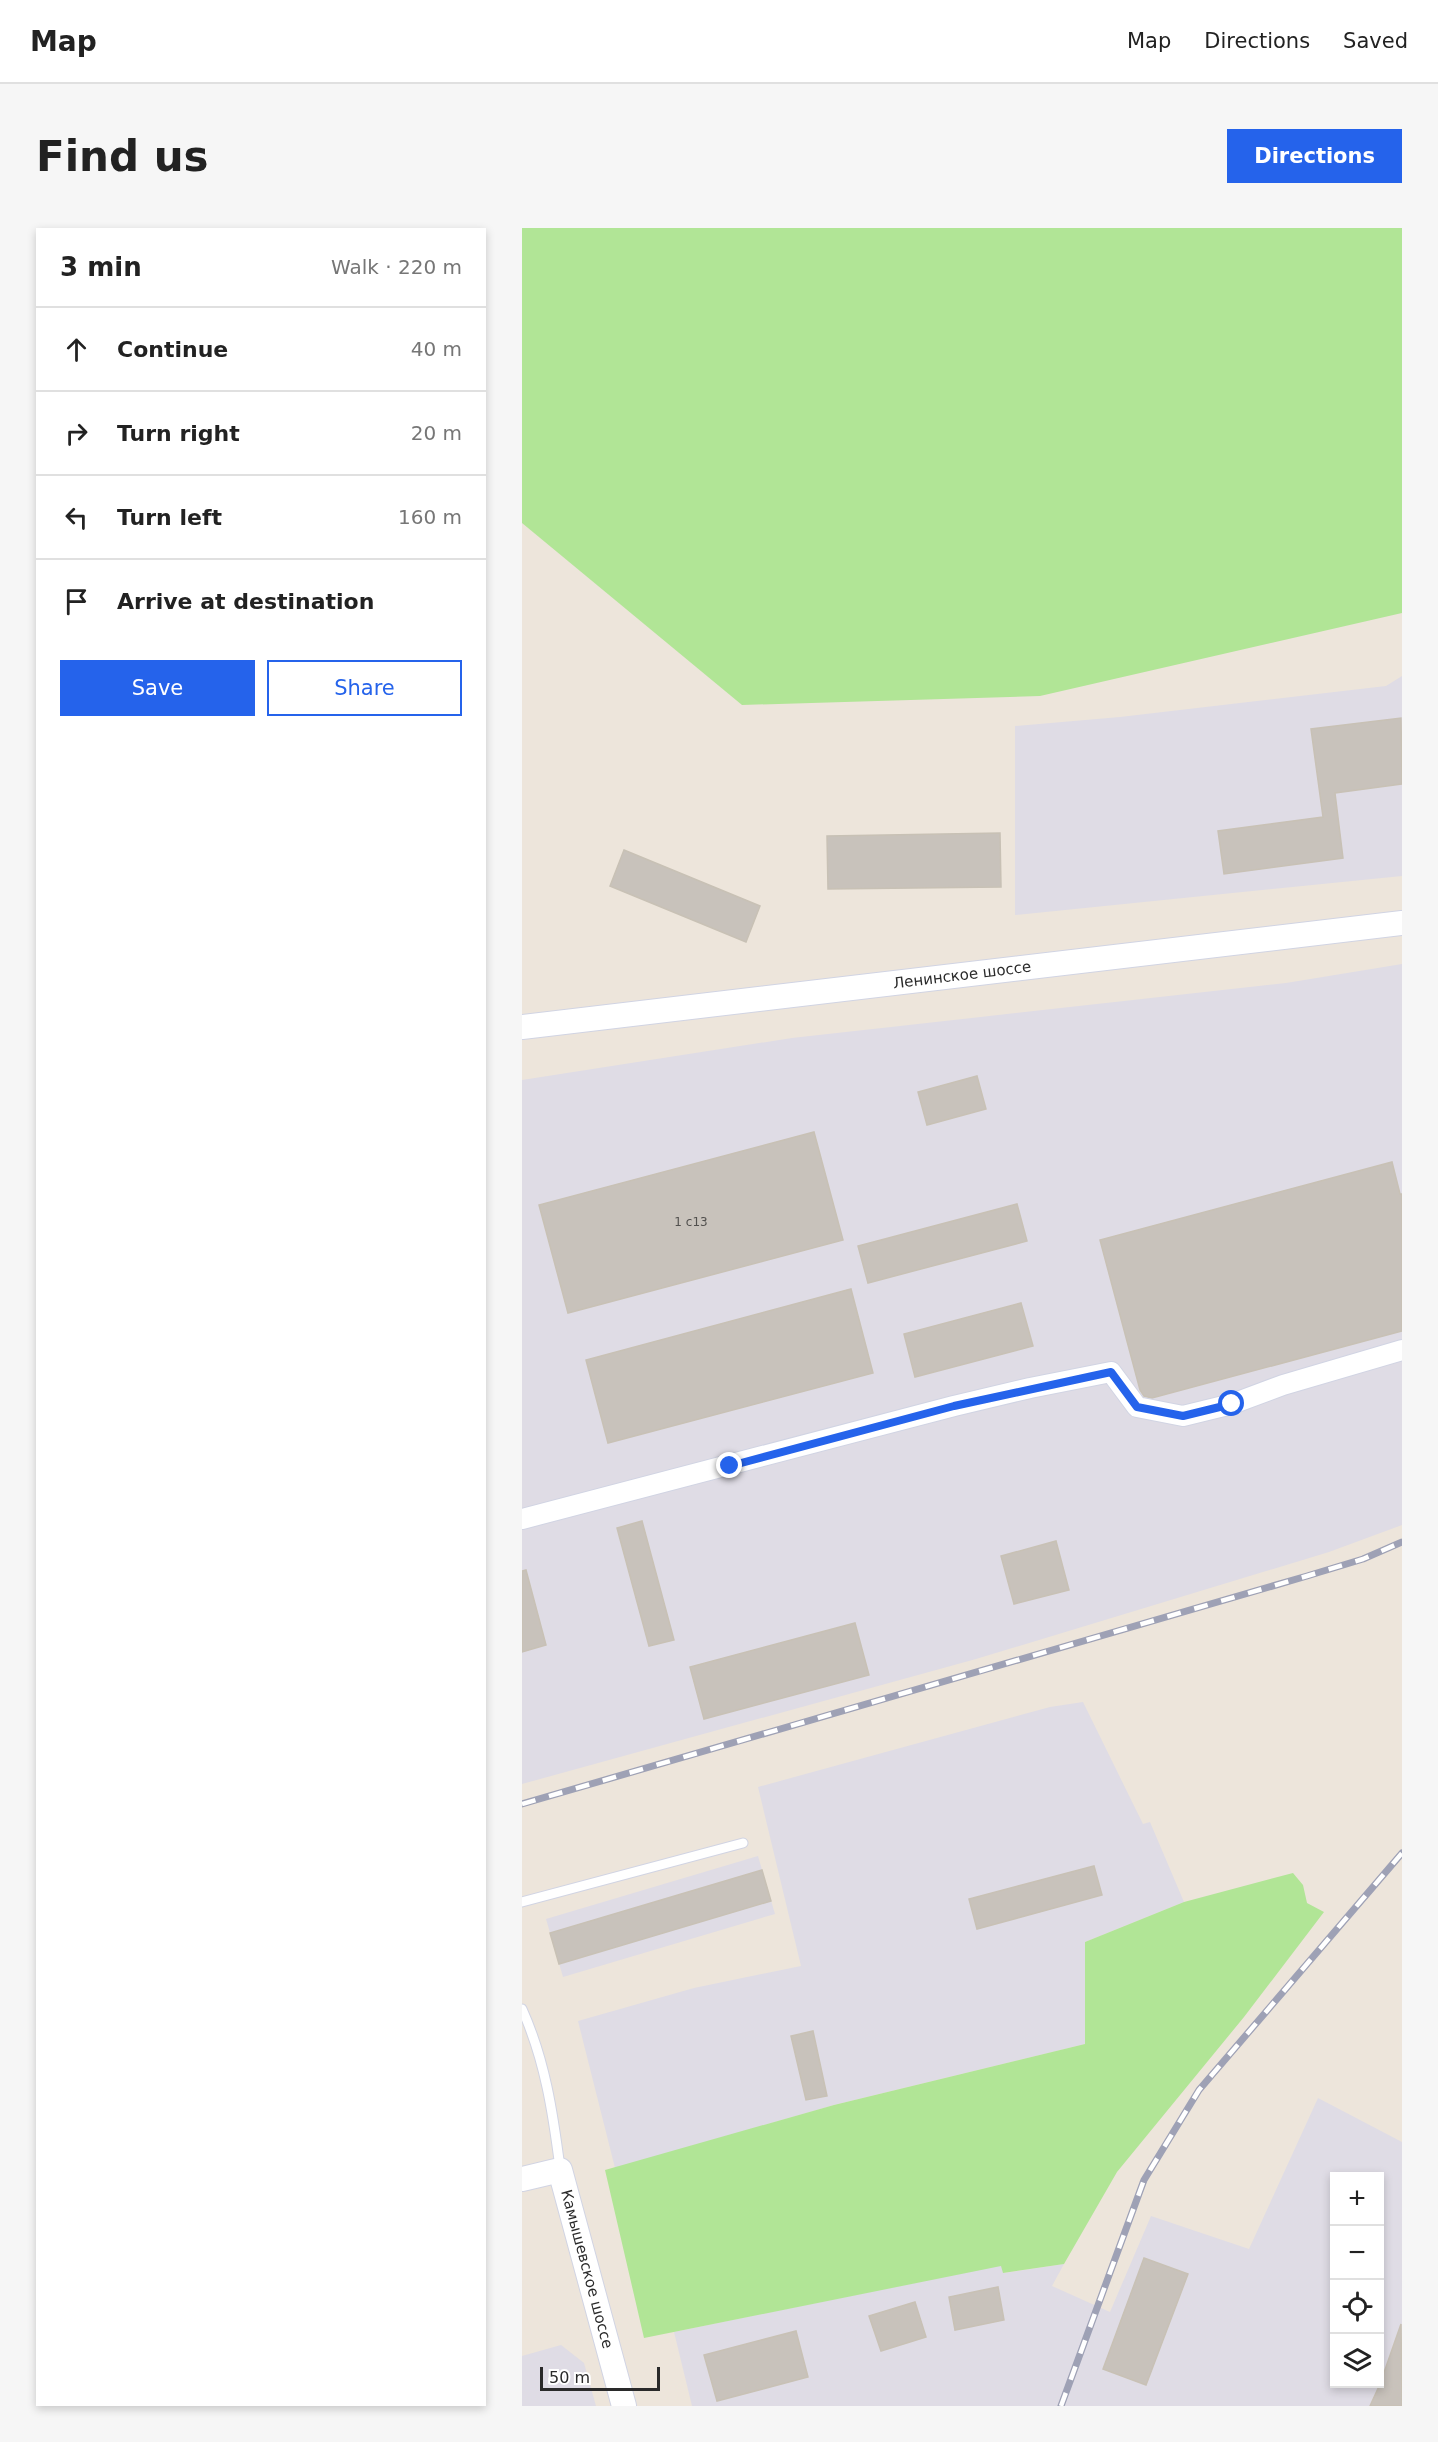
<!DOCTYPE html>
<html lang="en">
<head>
<meta charset="utf-8">
<style>
	:root { --surface:#fff; --page:#f6f6f6; --text:#222; --muted:#767676; --line:#e0e0e0; --accent:#2563eb }
	body { margin:0; font-family:"DejaVu Sans",sans-serif; background:var(--page); color:var(--text) }
	.controls { position:absolute; right:18px; bottom:18px; display:grid; overflow:hidden; border-radius:0px; box-shadow:0 3px 9px #0003 }
	.controls button { width:54px; height:54px; display:grid; place-items:center; padding:0; border:0; border-bottom:2px solid var(--line); background:var(--surface); color:var(--text); font:30px sans-serif }
	.scale { position:absolute; left:18px; bottom:15px; width:120px; box-sizing:border-box; padding-left:6px; border:3px solid #2a2a2a; border-top:0; font-size:16px; line-height:21px; white-space:nowrap; color:#2a2a2a; -webkit-text-stroke:4px #fff; paint-order:stroke }
	.stop { position:absolute; width:18px; height:18px; margin:-14px; border:4px solid #2563eb; border-radius:50%; background:#fff }
	.stop.end { background:#2563eb; border-color:#fff; box-shadow:0 2px 6px #0008 }
	.list { margin:0; padding:0; list-style:none }
	h2 { display:flex; justify-content:space-between; align-items:center; height:78px; margin:0; padding:0 24px; font-size:26px }
	h2 small { font-size:20px; font-weight:400; color:var(--muted) }
	.list li { display:grid; grid-template-columns:39px 1fr auto; gap:18px; align-items:center; box-sizing:border-box; height:84px; padding:0 24px; border-top:2px solid var(--line) }
	.list b { display:block; font-size:22px; white-space:nowrap }
	.list em { font-size:20px; font-style:normal; color:var(--muted) }
	.actions { display:flex; gap:12px; padding:18px 24px }
	.actions a { flex:1; padding:14px 0; border:2px solid var(--accent); border-radius:0px; text-align:center; font-size:21px; color:var(--accent) }
	.actions .main { background:var(--accent); color:#fff }
	.icon { flex:none; width:33px; height:33px; fill:none; stroke:currentColor; stroke-width:2; stroke-linecap:round; stroke-linejoin:round }
	.map { position:relative; flex:none; width:880px; height:2178px; overflow:hidden; border-radius:0px }
	header { display:flex; align-items:center; gap:36px; box-sizing:border-box; height:84px; padding:0 30px; background:var(--surface); border-bottom:2px solid var(--line) }
	header strong { font-size:28px }
	nav { display:flex; gap:33px; margin-inline-start:auto; font-size:21px }
	.intro { display:flex; align-items:center; justify-content:space-between; box-sizing:border-box; height:144px; padding:0 36px }
	h1 { margin:0; font-size:42px }
	.button { padding:15px 27px; border-radius:0px; background:var(--accent); color:#fff; font-size:21px; font-weight:700 }
	main { display:flex; gap:36px; padding:0 36px }
	aside { flex:1; background:var(--surface); border-radius:0px; box-shadow:0 3px 9px #0003 }
	.map>svg:first-child { display:block }
</style>
</head>
<body>
<header>
<strong>Map</strong>
<nav><a>Map</a><a>Directions</a><a>Saved</a></nav>
</header>
<div class="intro"><h1>Find us</h1><a class="button">Directions</a></div>
<main>
<aside>
<h2>3 min<small>Walk · 220 m</small></h2>
<ul class="list">
<li><svg class="icon" aria-label="ahead" viewBox="0 0 24 24"><path d="M12 20V5M6 11l6-6 6 6"/></svg><div><b>Continue</b></div><em>40 m</em></li>
<li><svg class="icon" aria-label="right" viewBox="0 0 24 24"><path d="M7 20v-9h11M14 6l5 5-5 5"/></svg><div><b>Turn right</b></div><em>20 m</em></li>
<li><svg class="icon" aria-label="left" viewBox="0 0 24 24"><path d="M17 20v-9H6M10 6l-5 5 5 5"/></svg><div><b>Turn left</b></div><em>160 m</em></li>
<li><svg class="icon" aria-label="arrive" viewBox="0 0 24 24"><path d="M6 21V4h12l-3 4 3 4H6"/></svg><div><b>Arrive at destination</b></div></li>
</ul>
<div class="actions"><a class="main">Save</a><a>Share</a></div>
</aside>
<div class="map">
<svg width="880" height="2178" viewBox="0 0 880 2178">
	<rect width="100%" height="100%" fill="#ede5db"/>
	<!-- industrial -->
	<g fill="#dfdce5" fill-rule="evenodd">
		<polygon points="880,448 880,648 493,687 493,498 598,489 864,458"/>
		<polygon points="880,736 880,1297 807,1324 454,1431 0,1556 0,852 270,810 764,755"/>
		<polygon points="561,1474 621,1596 628,1594 662,1674 563,1714 563,1816 312,1877 93,1940 56,1793 172,1760 279,1738 236,1559 528,1479"/>
		<polygon points="236,1628 253,1686 41,1749 24,1691"/>
		<path d="M796,1870l84,44v264h-710l-18,-74 328,-67 2,8 60,-9 -12,22 58,26 41,-96 98,33zM812,1948h46v208h-46z"/>
		<polygon points="39,2117 62,2135 74,2178 0,2178 0,2128"/>
	</g>
	<!-- green -->
	<g fill="#b1e596">
		<polygon points="0,0 880,0 880,385 518,468 220,477 0,295"/>
		<polygon points="771,1645 781,1657 785,1675 802,1684 722,1789 595,1944 542,2036 481,2045 479,2038 122,2110 83,1942 312,1877 563,1816 563,1714 662,1674"/>
	</g>
	<!-- building -->
	<g fill="#c8c2bb" stroke="#c8c1b5" stroke-width="1.5">
		<polygon points="879,490 880,556 813,565 821,630 702,646 696,603 801,589 789,501"/>
		<polygon points="478,605 479,659 306,661 305,608"/>
		<polygon points="102,622 238,678 224,714 88,658"/>
		<polygon points="455,848 464,881 405,897 396,864"/>
		<polygon points="292,904 321,1012 46,1085 17,977"/>
		<polygon points="870,934 878,966 880,966 880,1103 630,1170 622,1168 618,1162 578,1012"/>
		<polygon points="495,976 505,1013 346,1055 336,1018"/>
		<polygon points="329,1061 351,1145 86,1215 64,1132"/>
		<polygon points="499,1075 511,1118 393,1149 382,1106"/>
		<polygon points="120,1293 152,1412 127,1418 95,1300"/>
		<polygon points="534,1313 547,1362 492,1376 479,1328"/>
		<polygon points="4,1342 24,1417 0,1424 0,1343"/>
		<polygon points="333,1395 347,1447 182,1491 168,1439"/>
		<polygon points="572,1638 580,1667 455,1701 447,1671"/>
		<polygon points="240,1642 249,1673 37,1736 28,1705"/>
		<polygon points="291,1803 305,1868 284,1872 269,1808"/>
		<polygon points="622,2030 666,2046 624,2157 581,2141"/>
		<polygon points="476,2059 482,2092 433,2102 427,2069"/>
		<polygon points="393,2074 404,2109 359,2123 347,2088"/>
		<polygon points="879,2096 880,2178 848,2178 858,2156"/>
		<polygon points="274,2103 286,2149 195,2173 182,2127"/>
	</g>
	<g fill="none" stroke-linecap="round" stroke-linejoin="round">
		<defs>
			<g id="service">
				<polyline points="0,1674 221,1615"/>
				<path d="M0,1781c23,51 31,104 38,159"/>
			</g>
			<polyline id="minor" points="0,1291 432,1178 508,1160 589,1144 615,1179 661,1188 710,1176 761,1157 880,1122"/>
			<g id="tertiary">
				<polyline points="0,799 880,695"/>
				<polyline points="0,1951 38,1942 102,2178"/>
			</g>
		</defs>
		<!-- service casing -->
		<use href="#service" stroke="#d1d4e3" stroke-width="11"/>
		<!-- minor casing -->
		<use href="#minor" stroke="#d1d4e3" stroke-width="22"/>
		<!-- tertiary casing -->
		<use href="#tertiary" stroke="#d1d4e3" stroke-width="26"/>
		<!-- service -->
		<use href="#service" stroke="#fff" stroke-width="9"/>
		<!-- minor -->
		<use href="#minor" stroke="#fff" stroke-width="20"/>
		<!-- tertiary -->
		<use href="#tertiary" stroke="#fff" stroke-width="24"/>
		<defs>
			<g id="rail">
				<polyline points="0,1576 785,1348 841,1331 880,1314"/>
				<polyline points="539,2178 622,1952 677,1862 880,1625"/>
			</g>
		</defs>
		<!-- rail casing -->
		<use href="#rail" stroke="#9ea1b5" stroke-width="7"/>
		<!-- rail -->
		<use href="#rail" stroke="#fff" stroke-width="4.5" stroke-dasharray="14" stroke-linecap="butt"/>
	</g>
	<g fill="none" stroke-linecap="round" stroke-linejoin="round">
		<!-- route -->
		<polyline stroke="#2563eb" stroke-width="8" points="208,1238 432,1178 589,1144 615,1179 661,1188 710,1176"/>
	</g>
	<g text-anchor="middle" stroke-width="5" stroke-linejoin="round" paint-order="stroke">
		<!-- number labels -->
		<g font-size="12" fill="#52504e">
			<text x="169" y="998">1 с13</text>
		</g>
		<!-- street labels -->
		<g font-size="15" fill="#2a2a2a" stroke="#fff">
			<text transform="translate(440 747) rotate(-7)" y="5">Ленинское шоссе</text>
			<text transform="translate(65 2041) rotate(75)" y="5">Камышевское шоссе</text>
		</g>
	</g>
</svg>
<div class="controls">
<button>+</button>
<button>−</button>
<button><svg class="icon" aria-label="locate" viewBox="0 0 24 24"><circle cx="12" cy="12" r="6"/><path d="M12 2v4M12 18v4M2 12h4M18 12h4"/></svg></button>
<button><svg class="icon" aria-label="layers" viewBox="0 0 24 24"><path d="M12 4l9 5-9 5-9-5zM3 14l9 5 9-5"/></svg></button>
</div>
<div class="scale">50 m</div>
<div class="stop" style="left:710px;top:1176px"></div>
<div class="stop end" style="left:208px;top:1238px"></div>
</div>
</main>
</body>
</html>
